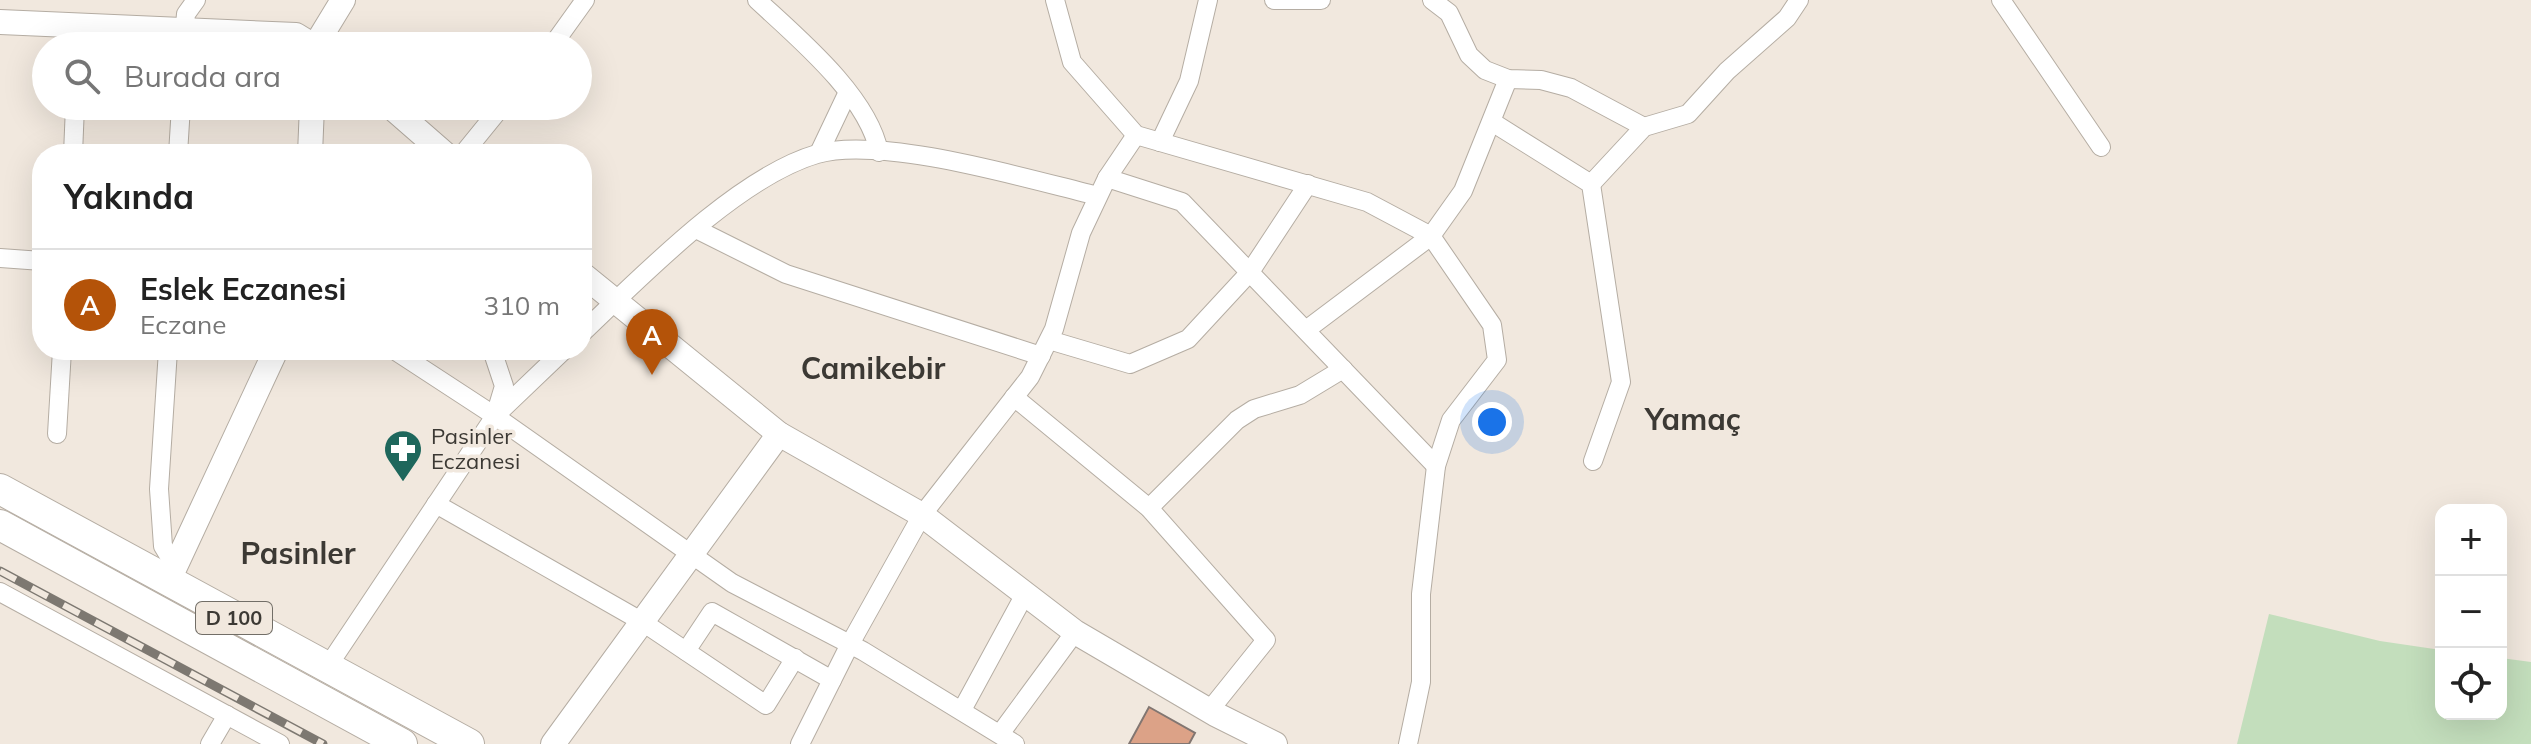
<!DOCTYPE html>
<html lang="tr">
<head>
<meta charset="utf-8">
<style>
	:root { --surface:#fff; --page:#f2f2f2; --text:#222; --muted:#767676; --line:#e0e0e0; --accent:#b45309 }
	body { margin:0; font-family:Mulish,sans-serif; background:var(--page); color:var(--text) }
	.controls { position:absolute; right:24px; bottom:24px; display:grid; overflow:hidden; border-radius:16px; box-shadow:0 8px 32px #0002 }
	.controls button { width:72px; height:72px; display:grid; place-items:center; padding:0; border:0; border-bottom:2px solid var(--line); background:var(--surface); color:var(--text); font:40px sans-serif }
	.you { position:absolute; left:1492px; top:422px; width:28px; height:28px; margin:-20px; border:6px solid #fff; border-radius:50%; background:#1a73e8; box-shadow:0 0 0 12px #1a73e833 }
	.badge { display:grid; place-items:center; width:52px; height:52px; border-radius:50%; background:var(--accent); color:#fff; font-size:26px; font-weight:700 }
	.pin { position:absolute; translate:-50% -66px; filter:drop-shadow(0 2px 4px #0008) }
	.pin::after { content:''; position:absolute; top:42px; width:28px; height:24px; background:inherit; clip-path:polygon(0 0,100% 0,50% 100%) }
	.list { margin:0; padding:0; list-style:none }
	h2 { display:flex; justify-content:space-between; align-items:center; height:104px; margin:0; padding:0 32px; font-size:34px }
	h2 small { font-size:26px; font-weight:400; color:var(--muted) }
	.list li { display:grid; grid-template-columns:52px 1fr auto; gap:24px; align-items:center; box-sizing:border-box; height:112px; padding:0 32px; border-top:2px solid var(--line) }
	.list b { display:block; font-size:30px; white-space:nowrap }
	.list p { margin:0; font-size:26px; white-space:nowrap; color:var(--muted) }
	.list em { font-size:26px; font-style:normal; color:var(--muted) }
	.icon { flex:none; width:44px; height:44px; fill:none; stroke:currentColor; stroke-width:2; stroke-linecap:round; stroke-linejoin:round }
	.map { position:relative; flex:none; width:2531px; height:744px; overflow:hidden }
	.search { position:absolute; background:var(--surface); box-shadow:0 8px 32px #0002; left:32px; top:32px; width:560px; height:88px; display:flex; align-items:center; gap:20px; box-sizing:border-box; padding:0 28px; border-radius:44px; color:var(--muted); font-size:30px }
	.panel { position:absolute; background:var(--surface); box-shadow:0 8px 32px #0002; left:32px; top:144px; width:560px; height:216px; border-radius:32px }
	.map>svg:first-child { display:block }
</style>
</head>
<body>
<div class="map">
<svg width="2531" height="744" viewBox="0 0 2531 744">
	<rect width="100%" height="100%" fill="#f1e8de"/>
	<!-- green -->
	<polygon fill="#c3debc" points="2269,614 2380,641 2441,650 2441,714 2501,714 2501,658 2531,662 2531,744 2237,744"/>
	<!-- building -->
	<polygon fill="#dca287" stroke="#827671" stroke-width="2" points="1149,707 1195,733 1189,744 1129,744"/>
	<g fill="none" stroke-linecap="round" stroke-linejoin="round">
		<defs>
			<g id="minor">
				<path d="M757,0c41,38 111,96 122,152"/>
				<polyline points="1055,0 1072,62 1136,135 1367,202 1431,236 1306,330"/>
				<polyline points="1274,0 1321,0"/>
				<polyline points="1432,0 1449,13 1469,55 1485,70 1508,79 1541,80 1571,88 1644,127"/>
				<polyline points="2001,0 2101,147"/>
				<polyline points="78,46 80,25"/>
				<polyline points="183,46 186,14 196,0"/>
				<polyline points="552,46 585,0"/>
				<polyline points="1492,122 1591,184 1621,382 1593,461"/>
				<polyline points="1160,142 1189,81 1208,0"/>
				<polyline points="819,153 847,94"/>
				<polyline points="73,154 75,106"/>
				<polyline points="178,154 181,106"/>
				<polyline points="463,154 502,106"/>
				<polyline points="1107,178 1182,202 1436,466"/>
				<polyline points="1591,184 1644,127 1688,114 1727,71 1787,18 1799,0"/>
				<polyline points="696,229 786,274 1041,356"/>
				<polyline points="0,258 42,261"/>
				<path d="M582,333c60,-57 156,-156 235,-179 64,-19 214,26 281,42"/>
				<polyline points="1049,340 1130,364 1188,339 1250,272 1308,184"/>
				<polyline points="168,350 159,489 163,546 175,566"/>
				<polyline points="394,350 495,416 732,583 863,651 1015,744"/>
				<polyline points="1014,397 1149,508 1266,640 1209,711"/>
				<polyline points="497,414 564,350"/>
				<polyline points="57,434 62,350"/>
				<polyline points="436,504 641,621 766,705 795,658"/>
				<polyline points="1149,508 1237,420 1254,409 1300,395 1343,369"/>
				<polyline points="0,592 280,744"/>
				<polyline points="686,651 712,612 832,680"/>
				<polyline points="326,669 495,416 504,386 492,350"/>
				<polyline points="962,710 1025,594"/>
				<polyline points="1000,734 1075,632"/>
				<polyline points="210,744 227,715"/>
				<polyline points="800,744 850,644 922,515 1030,377 1054,329 1081,233 1107,178 1136,135"/>
				<polyline points="1408,744 1421,682 1421,594 1436,466 1451,420 1497,360 1492,325 1431,236 1463,191 1508,79"/>
			</g>
			<g id="tertiary">
				<polyline points="0,22 296,35 314,46"/>
				<polyline points="315,46 343,0"/>
				<polyline points="390,106 445,154"/>
				<polyline points="310,154 312,106"/>
				<polyline points="582,274 779,434 922,515 1075,632 1215,714 1275,744"/>
				<polyline points="168,582 276,350"/>
				<polyline points="553,744 779,434"/>
			</g>
			<g id="trunk">
				<polyline points="0,489 469,744"/>
				<polyline points="0,525 402,744"/>
			</g>
		</defs>
		<!-- minor casing -->
		<use href="#minor" stroke="#b5ada3" stroke-width="20"/>
		<!-- tertiary casing -->
		<use href="#tertiary" stroke="#b5ada3" stroke-width="26"/>
		<!-- trunk casing -->
		<use href="#trunk" stroke="#b5ada3" stroke-width="32"/>
		<!-- minor -->
		<use href="#minor" stroke="#fff" stroke-width="18"/>
		<!-- tertiary -->
		<use href="#tertiary" stroke="#fff" stroke-width="24"/>
		<!-- trunk -->
		<use href="#trunk" stroke="#fff" stroke-width="30"/>
		<defs>
			<polyline id="rail" points="0,571 323,744"/>
		</defs>
		<!-- rail casing -->
		<use href="#rail" stroke="#7d7871" stroke-width="9"/>
		<!-- rail -->
		<use href="#rail" stroke="#f1e8de" stroke-width="6" stroke-dasharray="18" stroke-linecap="butt"/>
	</g>
	<!-- icons -->
	<defs>
		<symbol id="pharmacy-pin" viewBox="-11 -11 22 30"><path d="M0 17L-7.5 6A9.5 9.5 0 1 1 7.5 6Z" fill="#1e675c" stroke="#f1e8de"/><path d="M-2-6h4v4h4v4h-4v4h-4v-4h-4v-4h4Z" fill="#fff"/></symbol>
	</defs>
	<g fill-rule="evenodd">
		<use href="#pharmacy-pin" x="381" y="427" width="44" height="60"/>
	</g>
	<g text-anchor="middle" stroke-width="7" stroke-linejoin="round" paint-order="stroke">
		<!-- shield labels -->
		<rect fill="#f1e8de" stroke="#726e67" stroke-width="2" x="196" y="602" width="76" height="32" rx="6"/>
		<g font-size="20" font-weight="bold" fill="#3c3934">
			<text x="234" y="625">D 100</text>
		</g>
		<!-- poi labels -->
		<g font-size="22" fill="#3c3934" stroke="#f1e8de" text-anchor="start">
			<text x="431" y="444">Pasinler<tspan x="431" dy="25">Eczanesi</tspan></text>
		</g>
		<!-- district labels -->
		<g font-size="30" font-weight="bold" fill="#3c3934" stroke="#f1e8de">
			<text x="873" y="379">Camikebir</text>
			<text x="1693" y="430">Yamaç</text>
			<text x="298" y="564">Pasinler</text>
		</g>
	</g>
</svg>
<div class="controls">
<button>+</button>
<button>−</button>
<button><svg class="icon" aria-label="locate" viewBox="0 0 24 24"><circle cx="12" cy="12" r="6"/><path d="M12 2v4M12 18v4M2 12h4M18 12h4"/></svg></button>
</div>
<div class="you"></div>
<div class="pin badge" style="left:652px;top:375px">A</div>
<div class="search"><svg class="icon" aria-label="search" viewBox="0 0 24 24"><circle cx="10" cy="10" r="6"/><path d="M15 15l6 6"/></svg>Burada ara</div>
<section class="panel">
<h2>Yakında<small></small></h2>
<ul class="list">
<li><span class="badge">A</span><div><b>Eslek Eczanesi</b><p>Eczane</p></div><em>310 m</em></li>
</ul>
</section>
</div>
</body>
</html>
